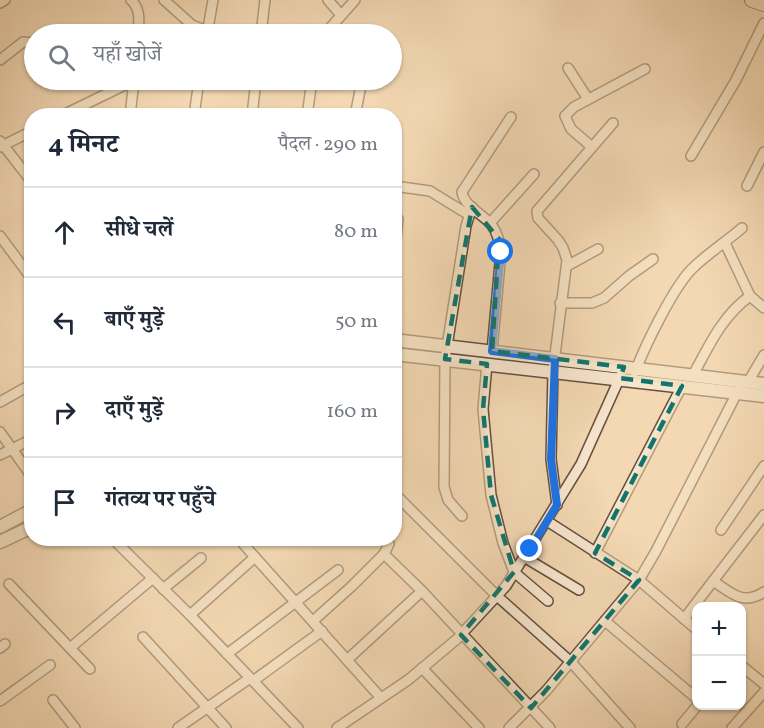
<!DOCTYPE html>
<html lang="hi">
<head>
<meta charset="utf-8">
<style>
	:root { --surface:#fff; --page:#f2f2f3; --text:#1f2937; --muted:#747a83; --line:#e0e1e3 }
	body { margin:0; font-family:Vollkorn,"Noto Serif Devanagari",serif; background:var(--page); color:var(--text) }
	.controls { position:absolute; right:18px; bottom:18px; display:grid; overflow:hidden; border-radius:12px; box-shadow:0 2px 4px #0004 }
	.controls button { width:54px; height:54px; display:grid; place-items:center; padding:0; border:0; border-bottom:2px solid var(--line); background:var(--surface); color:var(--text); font:30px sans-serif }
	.stop { position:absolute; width:18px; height:18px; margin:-14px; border:4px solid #1a73e8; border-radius:50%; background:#fff }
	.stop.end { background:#1a73e8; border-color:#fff; box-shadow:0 2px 6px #0008 }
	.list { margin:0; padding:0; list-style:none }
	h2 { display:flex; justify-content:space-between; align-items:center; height:78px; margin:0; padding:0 24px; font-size:26px }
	h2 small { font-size:20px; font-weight:400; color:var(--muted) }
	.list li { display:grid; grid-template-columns:39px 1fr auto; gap:18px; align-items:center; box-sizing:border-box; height:90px; padding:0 24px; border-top:2px solid var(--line) }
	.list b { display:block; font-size:22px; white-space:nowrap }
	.list em { font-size:20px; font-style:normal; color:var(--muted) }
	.icon { flex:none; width:33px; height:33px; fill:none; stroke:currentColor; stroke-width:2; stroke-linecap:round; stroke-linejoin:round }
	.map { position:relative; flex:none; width:764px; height:728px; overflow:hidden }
	.search { position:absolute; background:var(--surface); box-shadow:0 2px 4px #0004; left:24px; top:24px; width:378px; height:66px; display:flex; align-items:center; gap:15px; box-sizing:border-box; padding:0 21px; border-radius:33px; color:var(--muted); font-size:22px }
	.panel { position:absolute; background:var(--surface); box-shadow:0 2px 4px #0004; left:24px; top:108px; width:378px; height:438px; border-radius:24px }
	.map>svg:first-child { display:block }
</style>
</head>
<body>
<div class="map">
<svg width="764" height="728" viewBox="0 0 764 728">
	<rect width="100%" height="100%" fill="#f3d8b3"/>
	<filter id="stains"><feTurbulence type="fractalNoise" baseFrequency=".00333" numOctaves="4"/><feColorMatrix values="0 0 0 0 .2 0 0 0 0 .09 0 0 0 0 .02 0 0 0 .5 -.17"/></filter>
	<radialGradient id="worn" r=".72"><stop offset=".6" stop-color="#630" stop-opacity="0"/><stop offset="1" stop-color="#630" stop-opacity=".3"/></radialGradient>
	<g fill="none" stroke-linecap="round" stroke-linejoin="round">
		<defs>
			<g id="minor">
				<path d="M131,0c10,9 8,22 7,34"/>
				<polyline points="164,0 192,25 207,31"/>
				<polyline points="328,0 341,15"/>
				<polyline points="0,3 5,0"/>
				<polyline points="207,34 213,0"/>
				<polyline points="261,34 265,0"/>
				<polyline points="328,34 331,27 355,0"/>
				<polyline points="0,60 23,42 34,43"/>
				<polyline points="568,68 588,99"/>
				<polyline points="61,116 133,81"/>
				<polyline points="130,116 134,80"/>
				<polyline points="194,116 199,80"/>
				<polyline points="252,116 256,80"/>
				<polyline points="307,116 312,80"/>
				<polyline points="355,116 362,80"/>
				<polyline points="0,141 32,182"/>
				<polyline points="0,147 32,131"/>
				<polyline points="592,147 571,129 565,116 574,107 645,69"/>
				<polyline points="691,156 736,80 764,23"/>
				<polyline points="394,186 430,191 469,215"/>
				<polyline points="747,186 764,152"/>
				<polyline points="490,223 534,174"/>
				<polyline points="0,236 32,279"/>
				<polyline points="725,243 750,296 764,308"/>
				<polyline points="394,259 398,219"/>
				<polyline points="567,266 598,249"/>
				<polyline points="560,303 592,303 604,298 629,276 653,259"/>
				<path d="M492,351l9,-99c-2,-10 -3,-19 -10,-28 -9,-10 -27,-18 -29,-32l49,-75"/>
				<polyline points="487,364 483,409 491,495 503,543 514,572 548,601"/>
				<path d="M635,372c10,-26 40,-89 60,-106 15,-14 32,-25 47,-38"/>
				<path d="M693,375c16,-29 29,-59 57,-79"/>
				<polyline points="748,382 764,355"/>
				<polyline points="0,402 32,384"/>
				<polyline points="0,432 32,477"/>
				<polyline points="0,455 32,439"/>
				<polyline points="399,498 497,596 571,662 630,728"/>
				<polyline points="557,505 551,459 553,371 567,260 563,248 558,240 538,218 537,211 613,123"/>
				<polyline points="462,516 448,500 444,487 445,359 466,226 472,207"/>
				<polyline points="547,521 639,580 696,629"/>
				<polyline points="721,530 764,466"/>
				<polyline points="112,538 190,615 298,728"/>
				<polyline points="238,538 381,698"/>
				<polyline points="387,538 389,544 384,554 422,591 550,728"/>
				<polyline points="595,553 682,386"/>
				<polyline points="524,557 579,590"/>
				<polyline points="713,581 764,515"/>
				<polyline points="9,584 90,669"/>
				<polyline points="163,589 201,558"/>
				<polyline points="190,615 255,557"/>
				<path d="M684,619l29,-38c19,12 29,25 51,11"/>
				<polyline points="313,621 352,586 384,554"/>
				<polyline points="605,621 696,698"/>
				<polyline points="143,637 226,728"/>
				<polyline points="0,648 5,644"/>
				<polyline points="70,648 153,578"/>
				<polyline points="227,654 338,570"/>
				<polyline points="347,660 422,591"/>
				<polyline points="742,666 764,684"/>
				<polyline points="422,668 479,728"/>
				<polyline points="253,681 322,631"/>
				<polyline points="53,700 75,728"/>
				<polyline points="0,701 50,665"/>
				<polyline points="682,724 697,706"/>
				<polyline points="178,728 250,678"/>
				<polyline points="337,728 408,680 457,639 506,586 581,464 621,375"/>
				<polyline points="509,728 546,691 639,580 656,551 739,389"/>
				<polyline points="732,728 764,692"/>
			</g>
			<g id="tertiary">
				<polyline points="394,340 764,384"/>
				<polyline points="394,354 764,396"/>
				<polyline points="0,527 32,510"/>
				<polyline points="0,542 32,527"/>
			</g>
			<polyline id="secondary" points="752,0 764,4"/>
		</defs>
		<!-- minor casing -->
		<use href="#minor" stroke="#645140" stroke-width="12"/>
		<!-- tertiary casing -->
		<use href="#tertiary" stroke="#645140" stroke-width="15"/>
		<!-- secondary casing -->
		<use href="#secondary" stroke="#352419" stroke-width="16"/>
		<!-- minor -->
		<use href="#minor" stroke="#f7e6ce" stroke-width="9"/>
		<!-- tertiary -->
		<use href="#tertiary" stroke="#f7e6ce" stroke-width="12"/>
		<!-- secondary -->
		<use href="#secondary" stroke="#f7e6ce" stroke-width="14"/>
	</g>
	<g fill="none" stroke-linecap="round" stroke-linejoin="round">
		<!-- route -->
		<polyline stroke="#1a73e8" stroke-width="8" points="501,252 492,351 555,359 551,459 557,505 530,549"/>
	</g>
	<!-- marked area -->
	<path d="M0 0H764V728H0ZM472,207l27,32 -7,112 132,16 -4,11 62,8 -87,167 44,27 -108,128 -70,-73 53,-63 -23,-77 -8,-86 4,-45 -42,-5z" fill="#f3d8b3" fill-opacity=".55" fill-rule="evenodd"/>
	<path fill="none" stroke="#0f766e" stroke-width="4.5" stroke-dasharray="12 8" stroke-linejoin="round" d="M472,207l27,32 -7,112 132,16 -4,11 62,8 -87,167 44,27 -108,128 -70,-73 53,-63 -23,-77 -8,-86 4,-45 -42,-5z"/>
	<rect width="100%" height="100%" filter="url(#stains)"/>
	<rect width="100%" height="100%" fill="url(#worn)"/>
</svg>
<div class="controls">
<button>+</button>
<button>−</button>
</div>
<div class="stop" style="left:501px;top:252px"></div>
<div class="stop end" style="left:530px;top:549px"></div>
<div class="search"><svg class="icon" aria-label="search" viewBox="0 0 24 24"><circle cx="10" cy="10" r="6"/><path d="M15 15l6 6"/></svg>यहाँ खोजें</div>
<section class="panel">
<h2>4 मिनट<small>पैदल · 290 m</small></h2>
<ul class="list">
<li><svg class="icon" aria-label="ahead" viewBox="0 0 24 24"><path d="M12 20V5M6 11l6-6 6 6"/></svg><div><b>सीधे चलें</b></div><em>80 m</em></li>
<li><svg class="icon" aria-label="left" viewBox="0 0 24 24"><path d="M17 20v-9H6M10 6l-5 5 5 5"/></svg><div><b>बाएँ मुड़ें</b></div><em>50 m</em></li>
<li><svg class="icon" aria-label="right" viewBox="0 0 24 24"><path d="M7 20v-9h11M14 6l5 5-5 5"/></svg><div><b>दाएँ मुड़ें</b></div><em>160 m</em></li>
<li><svg class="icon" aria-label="arrive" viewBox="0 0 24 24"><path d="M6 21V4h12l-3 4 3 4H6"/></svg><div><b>गंतव्य पर पहुँचे</b></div></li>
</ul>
</section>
</div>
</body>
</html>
